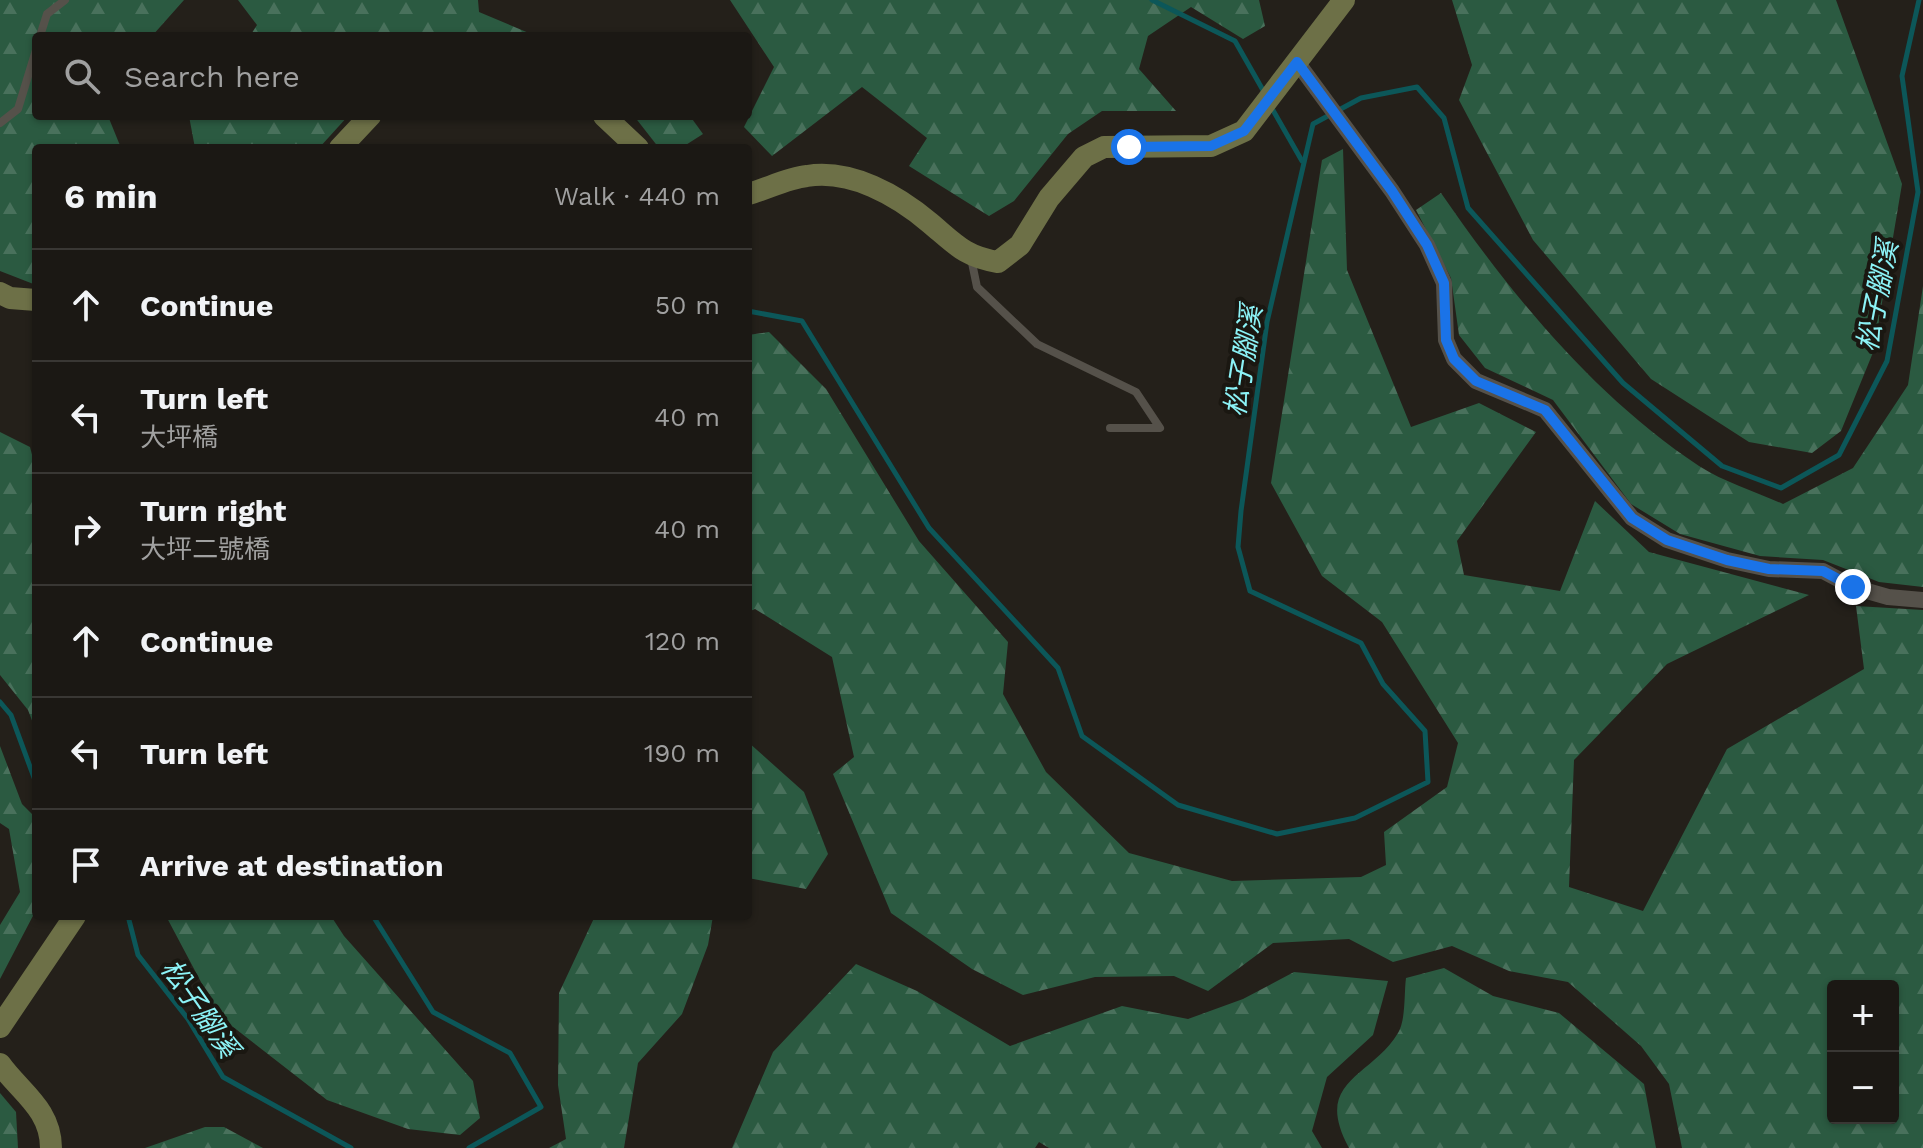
<!DOCTYPE html>
<html lang="en">
<head>
<meta charset="utf-8">
<style>
	:root { --surface:#1b1814; --page:#282522; --text:#f1f3f6; --muted:#a0a0a0; --line:#393734 }
	body { margin:0; font-family:"Work Sans","Noto Sans TC",sans-serif; background:var(--page); color:var(--text) }
	.controls { position:absolute; right:24px; bottom:24px; display:grid; overflow:hidden; border-radius:8px; box-shadow:0 2px 6px #0004 }
	.controls button { width:72px; height:72px; display:grid; place-items:center; padding:0; border:0; border-bottom:2px solid var(--line); background:var(--surface); color:var(--text); font:40px sans-serif }
	.stop { position:absolute; width:24px; height:24px; margin:-18px; border:6px solid #1a73e8; border-radius:50%; background:#fff }
	.stop.end { background:#1a73e8; border-color:#fff; box-shadow:0 2px 8px #0008 }
	.list { margin:0; padding:0; list-style:none }
	h2 { display:flex; justify-content:space-between; align-items:center; height:104px; margin:0; padding:0 32px; font-size:34px }
	h2 small { font-size:26px; font-weight:400; color:var(--muted) }
	.list li { display:grid; grid-template-columns:52px 1fr auto; gap:24px; align-items:center; box-sizing:border-box; height:112px; padding:0 32px; border-top:2px solid var(--line) }
	.list b { display:block; font-size:30px; white-space:nowrap }
	.list p { margin:0; font-size:26px; white-space:nowrap; color:var(--muted) }
	.list em { font-size:26px; font-style:normal; color:var(--muted) }
	.icon { flex:none; width:44px; height:44px; fill:none; stroke:currentColor; stroke-width:2; stroke-linecap:round; stroke-linejoin:round }
	.map { position:relative; flex:none; width:1923px; height:1148px; overflow:hidden }
	.search { position:absolute; background:var(--surface); box-shadow:0 2px 6px #0004; left:32px; top:32px; width:720px; height:88px; display:flex; align-items:center; gap:20px; box-sizing:border-box; padding:0 28px; border-radius:8px; color:var(--muted); font-size:30px }
	.panel { position:absolute; background:var(--surface); box-shadow:0 2px 6px #0004; left:32px; top:144px; width:720px; height:776px; border-radius:8px }
	.map>svg:first-child { display:block }
</style>
</head>
<body>
<div class="map">
<svg width="1923" height="1148" viewBox="0 0 1923 1148">
	<defs>
		<pattern id="forest-firs" width="22" height="20" patternUnits="userSpaceOnUse" patternTransform="scale(2)"><rect width="22" height="20" fill="#2b5a41"/><path d="M5 1l3.5 6h-7zM16 11l3.5 6h-7z" fill="#49715c"/></pattern>
	</defs>
	<rect width="100%" height="100%" fill="#24201a"/>
	<!-- forest -->
	<g fill="url(#forest-firs)" fill-rule="evenodd">
		<polygon points="0,0 184,0 152,36 36,36 36,116 108,116 121,148 36,148 36,285 0,271"/>
		<polygon points="238,0 478,0 479,12 536,36 250,36 257,25"/>
		<polygon points="730,0 1259,0 1265,26 1243,39 1191,7 1148,36 1139,69 1176,111 1102,111 1068,134 1014,201 989,216 909,166 927,138 862,87 772,156 744,127 774,67"/>
		<polygon points="1452,0 1836,0 1902,184 1874,350 1841,431 1812,453 1749,442 1651,379 1533,240 1459,100 1472,65"/>
		<polygon points="189,116 348,116 319,148 195,148"/>
		<polygon points="634,116 690,116 703,134 681,148 659,148"/>
		<path d="M1343,149l4,121 64,157 68,-24 57,29 -79,109 7,34 96,16 35,-90 54,51 160,43 -142,69 -93,96 -5,127 74,24 84,-162 137,-80 -8,-63 67,4v538h-241l-13,-64 -28,-38 -73,-64 -59,-11 -57,-25 -59,16 -44,-23 -76,4 -65,48 -34,-15 -79,1 -72,18 -51,-26 -81,-56 -58,-139 21,-17 -22,-100 -77,-48 -7,3v-277l21,-3 57,57 93,152 89,101 -5,52 43,78 83,81 103,28 129,-4 25,-12 -2,-33 63,-45 11,-44 -76,-121 -60,-46 -51,-93 51,-323zM1833,986h60v132h-60z"/>
		<path d="M1441,193c71,103 154,204 258,273 25,16 57,26 84,38l70,-36 55,-83 15,-99v301l-44,-5 -56,-22 -63,-4 -80,-22 -49,-30 -78,-104 -68,-32 -26,-33 -8,-57 -35,-68z"/>
		<path d="M0,432l30,15c13,45 8,100 2,147l4,3v134l-8,-21 -28,-35z"/>
		<polygon points="748,742 804,792 828,854 806,889 748,878"/>
		<polygon points="0,746 22,804 36,818 36,910 0,979 0,925 20,892 9,829 0,823"/>
		<polygon points="166,916 331,916 344,936 473,1081 480,1118 460,1135 408,1129 327,1100 219,1016"/>
		<polygon points="595,916 713,916 708,945 682,1014 638,1063 624,1148 549,1148 566,1139 558,1085 559,993"/>
		<polygon points="856,964 917,991 1010,1046 1122,1006 1188,1019 1243,999 1294,972 1388,981 1373,1035 1327,1077 1312,1131 1322,1148 1049,1148 1039,1142 1035,1148 732,1148 773,1052"/>
		<path d="M1444,968l49,28 66,17 85,71 12,64h-307c-37,-68 22,-70 49,-115 8,-13 6,-40 8,-55z"/>
		<polygon points="0,1093 16,1112 18,1148 0,1148"/>
		<polygon points="205,1127 224,1127 263,1148 145,1148"/>
	</g>
	<g fill="none" stroke-linecap="round" stroke-linejoin="round">
		<!-- stream -->
		<g stroke="#0c5759" stroke-width="5">
			<polyline points="1152,0 1235,41 1264,92"/>
			<polyline points="1270,105 1302,161"/>
			<polyline points="748,311 802,321 929,528 1058,668 1082,736 1178,805 1277,834 1355,818 1428,782 1425,731 1383,684 1361,643 1250,591 1238,547 1241,511 1267,322 1313,124 1361,98 1417,87 1444,118 1468,208 1623,383 1722,466 1781,488 1839,455 1887,361 1918,192 1902,76 1919,0"/>
			<polyline points="0,702 11,715 36,783"/>
			<polyline points="128,916 138,955 188,1019 223,1077 351,1148"/>
			<polyline points="373,916 433,1012 510,1053 541,1107 469,1148"/>
		</g>
		<!-- lane -->
		<g stroke="#55514a" stroke-width="8">
			<polyline points="40,36 47,14 65,0"/>
			<polyline points="0,123 18,109 36,50"/>
			<polyline points="971,258 977,287 1037,344 1136,392 1160,428 1110,428"/>
		</g>
		<!-- street -->
		<polyline stroke="#55514a" stroke-width="16" points="1297,62 1392,191 1427,245 1444,283 1446,340 1454,359 1476,381 1545,410 1632,518 1667,540 1727,560 1769,569 1823,571 1853,587 1888,597 1923,600"/>
		<!-- secondary -->
		<g stroke="#6d7047" stroke-width="22">
			<polyline points="604,116 638,148"/>
			<polyline points="340,148 370,116"/>
			<path d="M748,194c19,-5 39,-16 59,-18 44,-7 90,19 123,47 25,21 35,34 68,39l22,-17 29,-47 35,-41 20,-10 107,-1 33,-15 100,-131"/>
			<polyline points="0,293 10,298 36,300"/>
			<polyline points="0,1027 75,916"/>
			<path d="M0,1064c20,28 51,45 51,84"/>
		</g>
	</g>
	<g fill="none" stroke-linecap="round" stroke-linejoin="round">
		<!-- route -->
		<polyline stroke="#1a73e8" stroke-width="10" points="1129,147 1211,146 1244,131 1297,62 1392,191 1427,245 1444,283 1446,340 1454,359 1476,381 1545,410 1632,518 1667,540 1727,560 1769,569 1823,571 1853,587"/>
	</g>
	<g text-anchor="middle" stroke-width="8" stroke-linejoin="round" paint-order="stroke">
		<!-- water labels -->
		<g font-size="28" font-style="italic" fill="#8cf3f7" stroke="#1a1711">
			<text transform="translate(1877 296) rotate(-79)" y="10">松子腳溪</text>
			<text transform="translate(1243 361) rotate(-81)" y="10">松子腳溪</text>
			<text transform="translate(200 1008) rotate(55)" y="10">松子腳溪</text>
		</g>
	</g>
</svg>
<div class="controls">
<button>+</button>
<button>−</button>
</div>
<div class="stop" style="left:1129px;top:147px"></div>
<div class="stop end" style="left:1853px;top:587px"></div>
<div class="search"><svg class="icon" aria-label="search" viewBox="0 0 24 24"><circle cx="10" cy="10" r="6"/><path d="M15 15l6 6"/></svg>Search here</div>
<section class="panel">
<h2>6 min<small>Walk · 440 m</small></h2>
<ul class="list">
<li><svg class="icon" aria-label="ahead" viewBox="0 0 24 24"><path d="M12 20V5M6 11l6-6 6 6"/></svg><div><b>Continue</b></div><em>50 m</em></li>
<li><svg class="icon" aria-label="left" viewBox="0 0 24 24"><path d="M17 20v-9H6M10 6l-5 5 5 5"/></svg><div><b>Turn left</b><p>大坪橋</p></div><em>40 m</em></li>
<li><svg class="icon" aria-label="right" viewBox="0 0 24 24"><path d="M7 20v-9h11M14 6l5 5-5 5"/></svg><div><b>Turn right</b><p>大坪二號橋</p></div><em>40 m</em></li>
<li><svg class="icon" aria-label="ahead" viewBox="0 0 24 24"><path d="M12 20V5M6 11l6-6 6 6"/></svg><div><b>Continue</b></div><em>120 m</em></li>
<li><svg class="icon" aria-label="left" viewBox="0 0 24 24"><path d="M17 20v-9H6M10 6l-5 5 5 5"/></svg><div><b>Turn left</b></div><em>190 m</em></li>
<li><svg class="icon" aria-label="arrive" viewBox="0 0 24 24"><path d="M6 21V4h12l-3 4 3 4H6"/></svg><div><b>Arrive at destination</b></div></li>
</ul>
</section>
</div>
</body>
</html>
